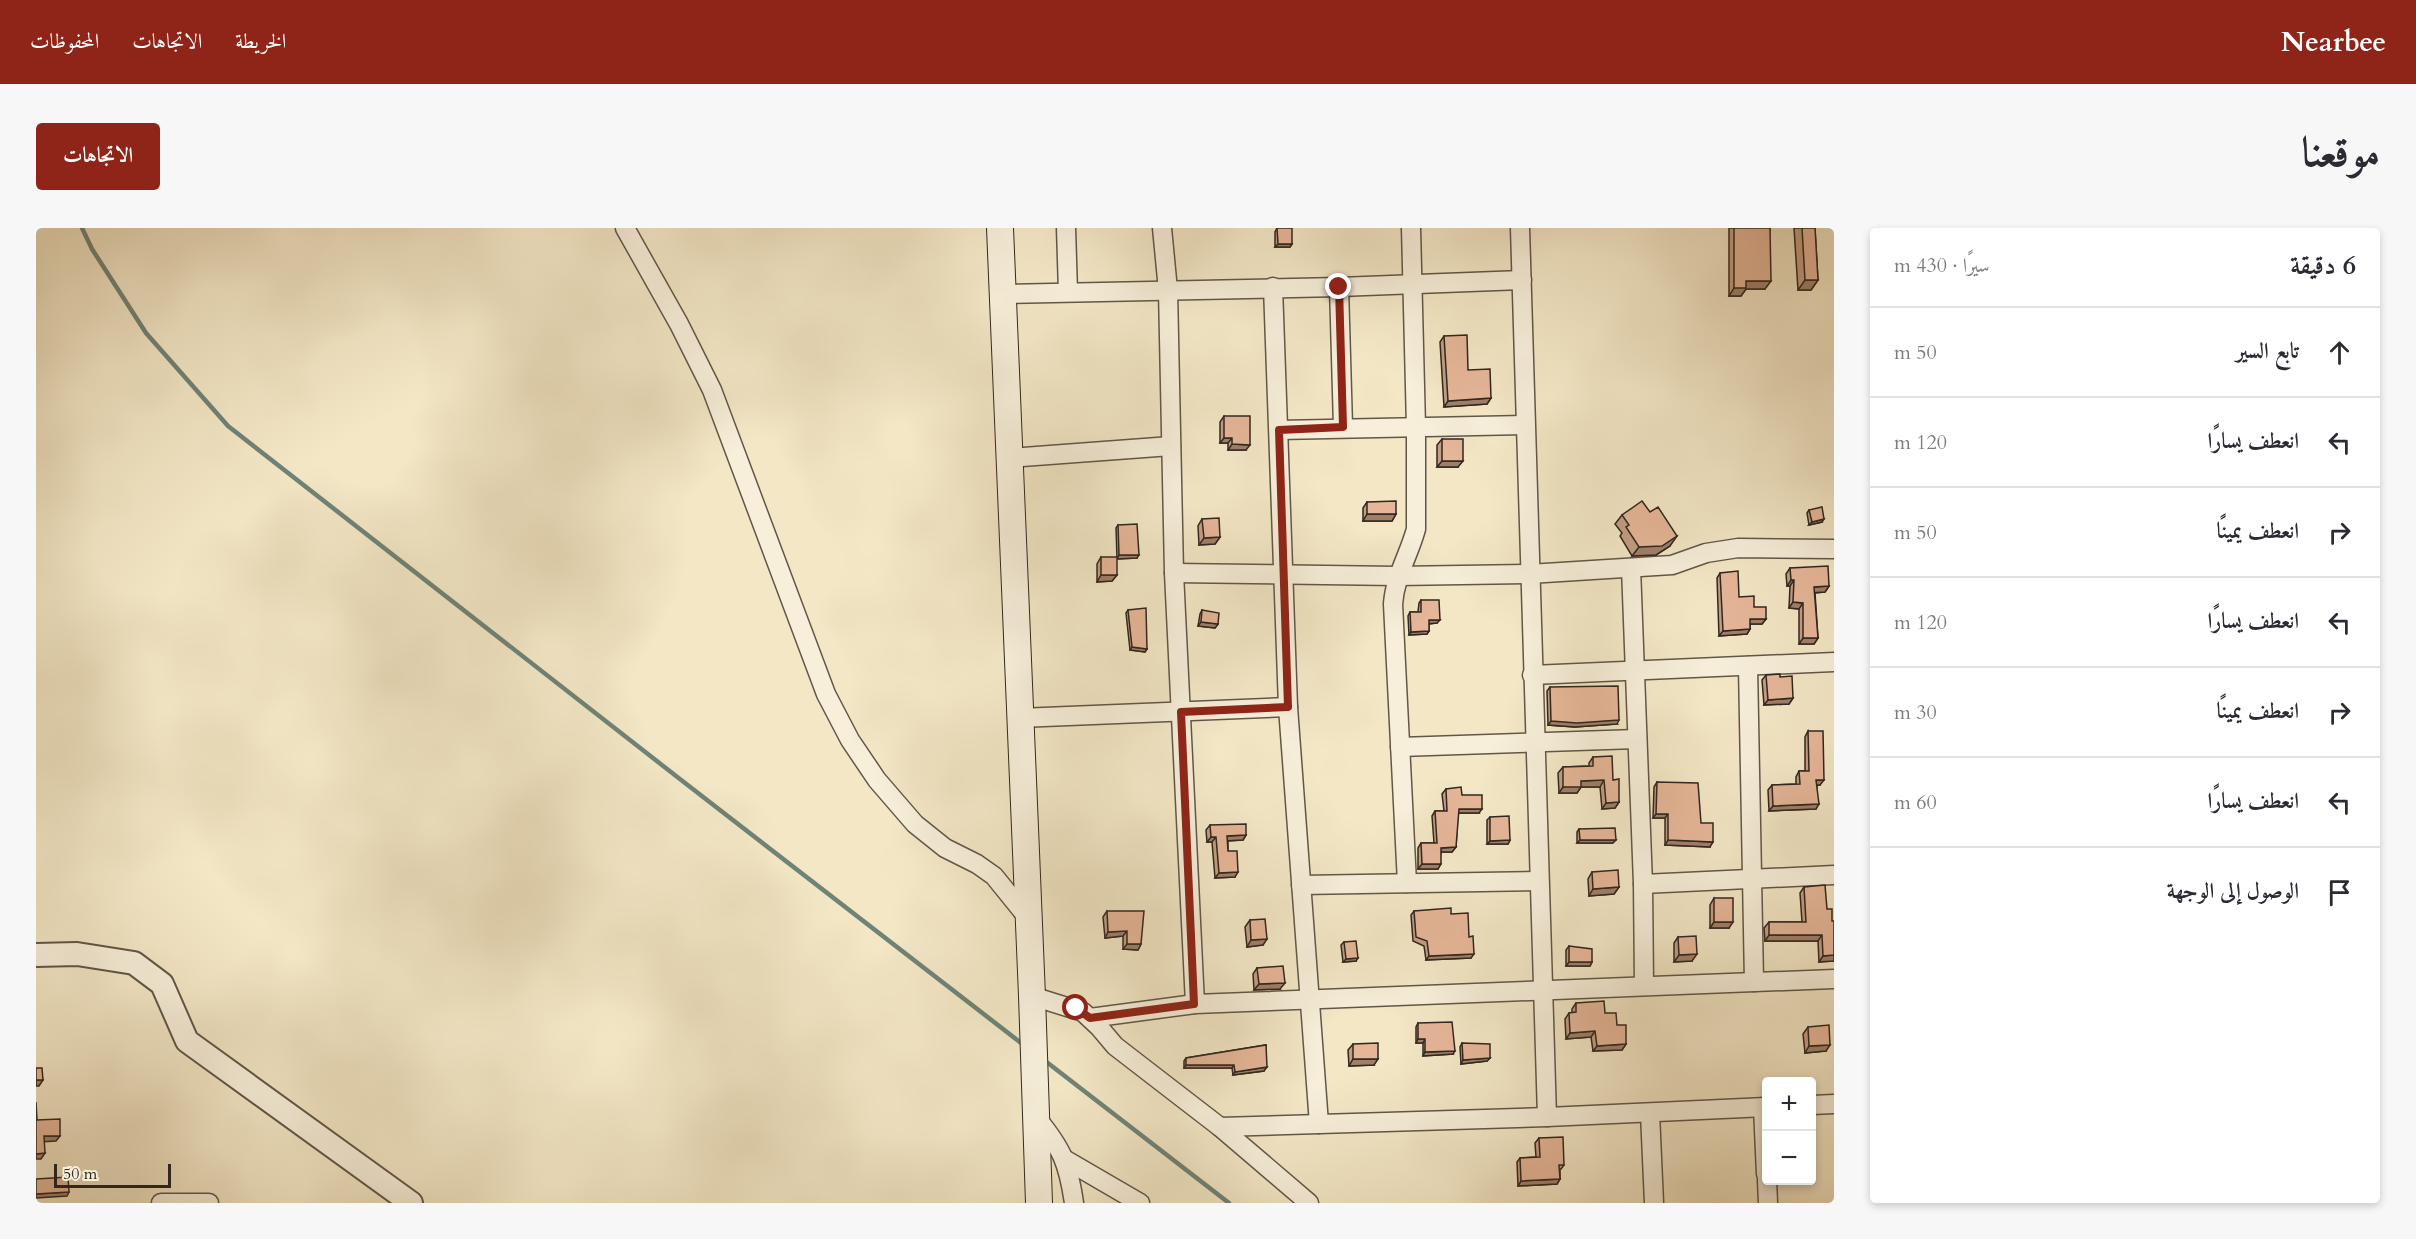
<!DOCTYPE html>
<html lang="ar">
<head>
<meta charset="utf-8">
<style>
	:root { --surface:#fff; --page:#f7f7f7; --text:#2b2b33; --muted:#7c7c81; --line:#e1e1e2; --accent:#8f2418 }
	body { margin:0; font-family:Cardo,Amiri,serif; background:var(--page); color:var(--text); direction:rtl }
	.controls { position:absolute; right:18px; bottom:18px; display:grid; overflow:hidden; border-radius:6px; box-shadow:0 3px 9px #0003 }
	.controls button { width:54px; height:54px; display:grid; place-items:center; padding:0; border:0; border-bottom:2px solid var(--line); background:var(--surface); color:var(--text); font:30px sans-serif }
	.scale { position:absolute; left:18px; bottom:15px; width:117px; box-sizing:border-box; padding-left:6px; border:3px solid #30271e; border-top:0; font-size:16px; line-height:21px; white-space:nowrap; color:#30271e; -webkit-text-stroke:4px #f7efda; paint-order:stroke }
	.stop { position:absolute; width:18px; height:18px; margin:-14px; border:4px solid #8f2418; border-radius:50%; background:#fff }
	.stop.end { background:#8f2418; border-color:#fff; box-shadow:0 2px 6px #0008 }
	.list { margin:0; padding:0; list-style:none }
	h2 { display:flex; justify-content:space-between; align-items:center; height:78px; margin:0; padding:0 24px; font-size:26px }
	h2 small { font-size:20px; font-weight:400; color:var(--muted) }
	.list li { display:grid; grid-template-columns:39px 1fr auto; gap:18px; align-items:center; box-sizing:border-box; height:90px; padding:0 24px; border-top:2px solid var(--line) }
	.list b { display:block; font-size:22px; white-space:nowrap }
	.list em { font-size:20px; font-style:normal; color:var(--muted) }
	.icon { flex:none; width:33px; height:33px; fill:none; stroke:currentColor; stroke-width:2; stroke-linecap:round; stroke-linejoin:round }
	.map { position:relative; flex:none; width:1798px; height:975px; overflow:hidden; direction:ltr; border-radius:6px }
	header { display:flex; align-items:center; gap:36px; box-sizing:border-box; height:84px; padding:0 30px; background:var(--accent); color:#fff }
	header strong { font-size:28px }
	nav { display:flex; gap:33px; margin-inline-start:auto; font-size:21px }
	.intro { display:flex; align-items:center; justify-content:space-between; box-sizing:border-box; height:144px; padding:0 36px }
	h1 { margin:0; font-size:42px }
	.button { padding:15px 27px; border-radius:6px; background:var(--accent); color:#fff; font-size:21px; font-weight:700 }
	main { display:flex; gap:36px; padding:0 36px }
	aside { flex:1; background:var(--surface); border-radius:6px; box-shadow:0 3px 9px #0003 }
	.map>svg:first-child { display:block }
</style>
</head>
<body>
<header>
<strong>Nearbee</strong>
<nav><a>الخريطة</a><a>الاتجاهات</a><a>المحفوظات</a></nav>
</header>
<div class="intro"><h1>موقعنا</h1><a class="button">الاتجاهات</a></div>
<main>
<aside>
<h2>6 دقيقة<small>سيرًا · 430 m</small></h2>
<ul class="list">
<li><svg class="icon" aria-label="ahead" viewBox="0 0 24 24"><path d="M12 20V5M6 11l6-6 6 6"/></svg><div><b>تابع السير</b></div><em>50 m</em></li>
<li><svg class="icon" aria-label="left" viewBox="0 0 24 24"><path d="M17 20v-9H6M10 6l-5 5 5 5"/></svg><div><b>انعطف يسارًا</b></div><em>120 m</em></li>
<li><svg class="icon" aria-label="right" viewBox="0 0 24 24"><path d="M7 20v-9h11M14 6l5 5-5 5"/></svg><div><b>انعطف يمينًا</b></div><em>50 m</em></li>
<li><svg class="icon" aria-label="left" viewBox="0 0 24 24"><path d="M17 20v-9H6M10 6l-5 5 5 5"/></svg><div><b>انعطف يسارًا</b></div><em>120 m</em></li>
<li><svg class="icon" aria-label="right" viewBox="0 0 24 24"><path d="M7 20v-9h11M14 6l5 5-5 5"/></svg><div><b>انعطف يمينًا</b></div><em>30 m</em></li>
<li><svg class="icon" aria-label="left" viewBox="0 0 24 24"><path d="M17 20v-9H6M10 6l-5 5 5 5"/></svg><div><b>انعطف يسارًا</b></div><em>60 m</em></li>
<li><svg class="icon" aria-label="arrive" viewBox="0 0 24 24"><path d="M6 21V4h12l-3 4 3 4H6"/></svg><div><b>الوصول إلى الوجهة</b></div></li>
</ul>
</aside>
<div class="map">
<svg width="1798" height="975" viewBox="0 0 1798 975">
	<rect width="100%" height="100%" fill="#f3e7c6"/>
	<filter id="stains"><feTurbulence type="fractalNoise" baseFrequency=".00333" numOctaves="4"/><feColorMatrix values="0 0 0 0 .2 0 0 0 0 .09 0 0 0 0 .02 0 0 0 .5 -.17"/></filter>
	<radialGradient id="worn" r=".72"><stop offset=".6" stop-color="#630" stop-opacity="0"/><stop offset="1" stop-color="#630" stop-opacity=".3"/></radialGradient>
	<g fill="none" stroke-linecap="round" stroke-linejoin="round">
		<!-- stream -->
		<g stroke="#708377" stroke-width="4.5">
			<polyline points="46,0 56,21 110,105 192,198 640,548 989,818"/>
			<polyline points="1008,832 1193,975"/>
		</g>
		<defs>
			<g id="minor">
				<polyline points="589,0 643,96 676,162 790,466 814,512 841,552 879,596 909,620 941,636 958,648 992,690"/>
				<polyline points="1030,0 1032,64"/>
				<polyline points="1126,0 1132,62 1138,345 1159,776"/>
				<polyline points="1484,0 1511,889"/>
				<polyline points="1237,59 1252,479 1283,896"/>
				<polyline points="1303,59 1307,199"/>
				<polyline points="967,66 1303,59 1486,52"/>
				<polyline points="1243,202 1489,197"/>
				<polyline points="974,230 1135,218"/>
				<polyline points="1595,340 1607,656 1608,758"/>
				<polyline points="1138,345 1361,348 1493,346 1636,337 1670,325 1702,320 1798,321"/>
				<polyline points="1712,438 1718,754"/>
				<polyline points="1496,447 1798,434"/>
				<polyline points="983,490 1252,479"/>
				<polyline points="1364,519 1601,511"/>
				<path d="M1371,655l-14,-279c2,-28 16,-49 23,-75v-102l-5,-199"/>
				<polyline points="1607,656 1798,647"/>
				<polyline points="1265,657 1503,653"/>
				<polyline points="996,768 1047,784 1063,799 1079,818 1184,899 1273,975"/>
				<polyline points="1054,790 1159,776 1798,751"/>
				<polyline points="1776,877 1798,876"/>
				<polyline points="1727,879 1730,946"/>
				<polyline points="1614,885 1618,975"/>
				<path d="M1000,889c26,32 32,45 38,86"/>
				<polyline points="1184,899 1511,889 1730,879"/>
				<polyline points="1030,932 1104,975"/>
				<polyline points="1731,952 1732,975"/>
				<polyline points="125,975 173,975"/>
			</g>
			<polyline id="tertiary" points="0,727 41,726 98,735 126,756 151,813 375,975"/>
			<polyline id="secondary" points="964,0 996,768 1003,975"/>
		</defs>
		<!-- minor casing -->
		<use href="#minor" stroke="#615748" stroke-width="21"/>
		<!-- tertiary casing -->
		<use href="#tertiary" stroke="#615748" stroke-width="26"/>
		<!-- secondary casing -->
		<use href="#secondary" stroke="#30271e" stroke-width="28"/>
		<!-- minor -->
		<use href="#minor" stroke="#f7efda" stroke-width="18"/>
		<!-- tertiary -->
		<use href="#tertiary" stroke="#f7efda" stroke-width="22"/>
		<!-- secondary -->
		<use href="#secondary" stroke="#f7efda" stroke-width="26"/>
	</g>
	<!-- wall -->
	<g fill="#c59d83" stroke="#30271e" stroke-width="1.5">
		<polygon points="1241,0 1256,16 1254,19 1239,19 1239,4"/>
		<polygon points="1693,0 1734,0 1729,61 1710,61 1705,68 1693,68"/>
		<polygon points="1758,0 1779,0 1782,52 1775,62 1762,62"/>
		<polygon points="1408,108 1432,142 1455,170 1451,176 1408,179 1404,114"/>
		<polygon points="1188,188 1210,222 1192,222 1192,215 1184,215 1184,194"/>
		<polygon points="1406,211 1422,239 1401,239 1401,217"/>
		<polygon points="1331,274 1360,286 1356,293 1327,293 1327,280"/>
		<polygon points="1773,282 1786,294 1773,297 1771,285"/>
		<polygon points="1614,284 1634,318 1620,327 1596,328 1584,308 1586,305 1579,296 1586,287"/>
		<polygon points="1166,291 1184,309 1179,316 1163,317 1162,298"/>
		<polygon points="1082,297 1101,330 1081,331 1080,300"/>
		<polygon points="1065,329 1081,347 1076,353 1061,354 1061,336"/>
		<polygon points="1754,340 1793,358 1789,364 1779,365 1782,410 1778,416 1763,416 1763,381 1753,380 1754,358 1751,358 1750,346"/>
		<polygon points="1684,345 1703,369 1718,379 1730,391 1726,396 1714,396 1714,401 1711,406 1683,408 1681,350"/>
		<polygon points="1385,372 1401,395 1393,396 1393,403 1391,406 1373,407 1372,388 1374,384 1382,384 1383,375"/>
		<polygon points="1092,382 1111,421 1109,424 1094,422 1090,385"/>
		<polygon points="1166,382 1182,396 1179,400 1162,398 1164,386"/>
		<polygon points="1730,447 1744,449 1757,470 1753,476 1728,477 1726,452"/>
		<polygon points="1514,459 1581,496 1539,499 1512,497 1511,463"/>
		<polygon points="1772,503 1784,557 1781,557 1780,581 1733,583 1732,562 1736,557 1760,556 1760,549 1763,543 1769,543 1769,509"/>
		<polygon points="1557,529 1577,552 1583,574 1579,580 1566,581 1564,559 1545,559 1541,565 1523,565 1522,545 1527,539 1553,538 1553,535"/>
		<polygon points="1621,554 1665,595 1674,619 1629,617 1629,590 1617,590 1618,559"/>
		<polygon points="1410,561 1426,567 1443,585 1422,585 1420,619 1416,624 1405,624 1402,641 1382,641 1382,620 1385,615 1398,615 1396,588 1399,583 1408,583 1406,566"/>
		<polygon points="1454,589 1474,612 1472,616 1451,616 1451,592"/>
		<polygon points="1174,597 1210,607 1207,612 1192,613 1192,623 1199,649 1179,650 1176,614 1171,614 1170,602"/>
		<polygon points="1543,601 1577,615 1541,615 1541,604"/>
		<polygon points="1556,644 1583,659 1578,666 1553,668 1552,651"/>
		<polygon points="1768,659 1791,681 1798,733 1783,734 1782,713 1729,713 1728,700 1733,694 1766,694 1764,665"/>
		<polygon points="1678,670 1693,700 1674,700 1674,677"/>
		<polygon points="1071,683 1105,716 1102,722 1087,721 1087,708 1069,710 1067,689"/>
		<polygon points="1378,683 1415,686 1433,709 1435,730 1390,732 1388,718 1377,713 1375,687"/>
		<polygon points="1214,692 1227,717 1211,719 1209,699"/>
		<polygon points="1642,709 1656,733 1638,734 1638,715"/>
		<polygon points="1308,714 1320,733 1307,734 1305,717"/>
		<polygon points="1533,718 1556,734 1554,738 1530,738 1530,722"/>
		<polygon points="1221,740 1244,761 1218,762 1217,746"/>
		<polygon points="1540,775 1569,785 1581,797 1590,816 1586,822 1557,823 1555,809 1530,811 1529,791 1533,785 1536,785 1536,781"/>
		<polygon points="1382,795 1417,826 1387,828 1387,815 1380,815 1380,799"/>
		<polygon points="1772,799 1790,823 1769,825 1767,806"/>
		<polygon points="1426,815 1454,830 1451,833 1425,836 1424,819"/>
		<polygon points="1317,816 1338,837 1313,838 1312,822"/>
		<polygon points="1230,817 1228,843 1197,847 1196,840 1148,840 1148,833 1150,830"/>
		<polygon points="1503,910 1528,937 1525,941 1524,941 1524,951 1521,956 1482,958 1481,934 1484,930 1500,929 1499,915"/>
	</g>
	<!-- shaded-wall -->
	<g fill="#a07f6a" stroke="#30271e" stroke-width="1.5">
		<polygon points="1242,16 1256,16 1254,19 1239,19"/>
		<polygon points="1769,52 1782,52 1775,62 1762,62"/>
		<polygon points="1710,53 1735,53 1729,61 1710,61 1705,68 1693,68 1698,60"/>
		<polygon points="1455,170 1451,176 1408,179 1412,173"/>
		<polygon points="1188,210 1196,210 1192,215 1184,215"/>
		<polygon points="1196,216 1214,217 1210,222 1192,222"/>
		<polygon points="1406,233 1427,233 1422,239 1401,239"/>
		<polygon points="1331,286 1360,286 1356,293 1327,293"/>
		<polygon points="1788,291 1786,294 1773,297 1776,294"/>
		<polygon points="1641,308 1634,318 1620,327 1596,328 1603,319"/>
		<polygon points="1184,309 1179,316 1163,317 1168,310"/>
		<polygon points="1083,327 1103,327 1101,330 1081,331"/>
		<polygon points="1065,347 1081,347 1076,353 1061,354"/>
		<polygon points="1755,352 1758,352 1754,358 1751,358"/>
		<polygon points="1793,358 1789,364 1774,365 1778,359"/>
		<polygon points="1757,374 1767,375 1763,381 1753,380"/>
		<polygon points="1714,391 1730,391 1726,396 1710,396"/>
		<polygon points="1393,392 1404,392 1401,395 1390,396"/>
		<polygon points="1165,394 1182,396 1179,400 1162,398"/>
		<polygon points="1714,401 1711,406 1683,408 1687,403"/>
		<polygon points="1393,403 1391,406 1373,407 1375,404"/>
		<polygon points="1767,410 1782,410 1778,416 1763,416"/>
		<polygon points="1096,419 1111,421 1109,424 1094,422"/>
		<polygon points="1757,470 1753,476 1728,477 1732,472"/>
		<polygon points="1583,492 1581,496 1539,499 1512,497 1515,493"/>
		<polygon points="1568,552 1564,559 1545,559 1541,565 1523,565 1527,559 1545,553"/>
		<polygon points="1780,552 1788,552 1784,557 1776,557"/>
		<polygon points="1583,574 1579,580 1566,581 1570,575"/>
		<polygon points="1783,576 1780,581 1733,583 1737,578"/>
		<polygon points="1423,581 1446,581 1443,585 1419,585"/>
		<polygon points="1620,586 1632,586 1629,590 1617,590"/>
		<polygon points="1210,607 1207,612 1188,613 1191,608"/>
		<polygon points="1175,609 1180,609 1176,614 1171,614"/>
		<polygon points="1474,612 1472,616 1451,616 1454,613"/>
		<polygon points="1544,612 1580,612 1577,615 1541,615"/>
		<polygon points="1632,612 1677,614 1674,619 1629,617"/>
		<polygon points="1420,619 1416,624 1402,624 1405,620"/>
		<polygon points="1386,636 1405,636 1402,641 1382,641"/>
		<polygon points="1202,644 1199,649 1179,650 1183,645"/>
		<polygon points="1583,659 1578,666 1553,668 1557,661"/>
		<polygon points="1678,694 1697,694 1693,700 1674,700"/>
		<polygon points="1091,703 1087,708 1069,710 1072,704"/>
		<polygon points="1733,707 1786,707 1782,713 1729,713"/>
		<polygon points="1231,711 1227,717 1211,719 1215,712"/>
		<polygon points="1091,716 1105,716 1102,722 1087,721"/>
		<polygon points="1438,726 1435,730 1390,732 1393,728"/>
		<polygon points="1661,726 1656,733 1638,734 1643,727"/>
		<polygon points="1798,727 1798,733 1783,734 1787,728"/>
		<polygon points="1322,730 1320,733 1307,734 1310,731"/>
		<polygon points="1533,734 1556,734 1554,738 1530,738"/>
		<polygon points="1249,755 1244,761 1218,762 1223,756"/>
		<polygon points="1559,803 1555,809 1530,811 1534,805"/>
		<polygon points="1382,811 1389,811 1387,815 1380,815"/>
		<polygon points="1590,816 1586,822 1557,823 1561,818"/>
		<polygon points="1794,817 1790,823 1769,825 1773,818"/>
		<polygon points="1419,823 1417,826 1387,828 1389,824"/>
		<polygon points="1454,830 1451,833 1425,836 1427,832"/>
		<polygon points="1317,831 1342,831 1338,837 1313,838"/>
		<polygon points="1150,837 1198,837 1196,840 1148,840"/>
		<polygon points="1231,839 1228,843 1197,847 1199,844"/>
		<polygon points="0,852 7,852 3,858 0,858"/>
		<polygon points="8,908 24,908 20,913 5,914"/>
		<polygon points="9,925 5,931 0,931 0,926"/>
		<polygon points="1524,951 1521,956 1482,958 1485,953"/>
		<polygon points="33,964 31,968 0,970 0,966"/>
	</g>
	<!-- building -->
	<g fill="#e5b698" stroke="#30271e" stroke-width="1.5">
		<polygon points="1241,0 1256,0 1256,16 1242,16"/>
		<polygon points="1698,0 1734,0 1735,53 1710,53 1710,60 1698,60"/>
		<polygon points="1766,0 1779,0 1782,52 1769,52"/>
		<polygon points="1431,107 1432,142 1454,141 1455,170 1412,173 1408,108"/>
		<polygon points="1188,188 1214,188 1214,217 1196,216 1196,210 1188,210"/>
		<rect x="1406" y="211" width="21" height="22"/>
		<polygon points="1360,273 1360,286 1331,286 1331,274"/>
		<polygon points="1606,273 1614,284 1622,279 1641,308 1626,318 1603,319 1590,299 1593,297 1586,287"/>
		<polygon points="1786,279 1788,291 1776,294 1773,282"/>
		<polygon points="1183,290 1184,309 1168,310 1166,291"/>
		<polygon points="1101,296 1103,327 1083,327 1082,297"/>
		<rect x="1065" y="329" width="16" height="18"/>
		<polygon points="1792,338 1793,358 1778,359 1782,410 1767,410 1767,375 1757,374 1758,352 1755,352 1754,340"/>
		<polygon points="1702,343 1703,369 1718,368 1718,379 1730,379 1730,391 1714,391 1714,401 1687,403 1684,345"/>
		<polygon points="1385,372 1403,372 1404,392 1393,392 1393,403 1375,404 1374,384 1385,384"/>
		<polygon points="1110,380 1111,421 1096,419 1092,382"/>
		<polygon points="1166,382 1183,385 1182,396 1165,394"/>
		<polygon points="1744,446 1744,449 1756,448 1757,470 1732,472 1730,447"/>
		<polygon points="1582,458 1583,492 1541,495 1515,493 1514,459"/>
		<polygon points="1772,503 1787,503 1788,552 1780,552 1783,576 1737,578 1736,557 1764,556 1763,543 1773,543"/>
		<polygon points="1576,528 1577,552 1583,551 1583,574 1570,575 1568,552 1545,553 1545,559 1527,559 1527,539 1557,538 1557,529"/>
		<polygon points="1621,554 1662,555 1665,595 1677,595 1677,614 1632,612 1632,586 1620,586"/>
		<polygon points="1425,559 1426,567 1446,567 1446,581 1423,581 1420,619 1405,620 1405,636 1386,636 1385,615 1401,615 1399,583 1411,583 1410,561"/>
		<polygon points="1473,588 1474,612 1454,613 1454,589"/>
		<polygon points="1210,596 1210,607 1191,608 1192,623 1201,623 1202,644 1183,645 1180,609 1175,609 1174,597"/>
		<polygon points="1579,600 1580,612 1544,612 1543,601"/>
		<polygon points="1582,642 1583,659 1557,661 1556,644"/>
		<polygon points="1789,657 1791,681 1796,681 1796,693 1798,693 1798,727 1787,728 1786,707 1733,707 1733,694 1770,694 1768,659"/>
		<rect x="1678" y="670" width="19" height="24"/>
		<polygon points="1415,680 1415,686 1432,685 1433,709 1437,708 1438,726 1393,728 1391,713 1380,709 1378,683"/>
		<polygon points="1071,683 1108,683 1105,716 1091,716 1091,703 1072,704"/>
		<polygon points="1229,691 1231,711 1215,712 1214,692"/>
		<polygon points="1660,708 1661,726 1643,727 1642,709"/>
		<polygon points="1320,713 1322,730 1310,731 1308,714"/>
		<polygon points="1533,718 1556,721 1556,734 1533,734"/>
		<polygon points="1247,738 1249,755 1223,756 1221,740"/>
		<polygon points="1568,773 1569,785 1580,785 1581,797 1590,797 1590,816 1561,818 1559,803 1534,805 1533,785 1540,784 1540,775"/>
		<polygon points="1416,794 1419,823 1389,824 1389,811 1382,811 1382,795"/>
		<polygon points="1793,797 1794,817 1773,818 1772,799"/>
		<polygon points="1342,815 1342,831 1317,831 1317,816"/>
		<polygon points="1426,815 1454,816 1454,830 1427,832"/>
		<polygon points="1230,817 1231,839 1199,844 1198,837 1150,837 1150,830"/>
		<polygon points="0,840 6,840 7,852 0,852"/>
		<polygon points="0,874 1,892 24,891 24,908 8,908 9,925 0,926"/>
		<polygon points="1527,909 1528,937 1523,937 1524,951 1485,953 1484,930 1504,929 1503,910"/>
		<polygon points="32,949 33,964 0,966 0,951"/>
	</g>
	<g fill="none" stroke-linecap="round" stroke-linejoin="round">
		<!-- route -->
		<polyline stroke="#8f2418" stroke-width="8" points="1040,780 1054,790 1158,776 1145,484 1252,479 1243,202 1307,199 1303,59"/>
	</g>
	<rect width="100%" height="100%" filter="url(#stains)"/>
	<rect width="100%" height="100%" fill="url(#worn)"/>
</svg>
<div class="controls">
<button>+</button>
<button>−</button>
</div>
<div class="scale">50 m</div>
<div class="stop" style="left:1040px;top:780px"></div>
<div class="stop end" style="left:1303px;top:59px"></div>
</div>
</main>
</body>
</html>
